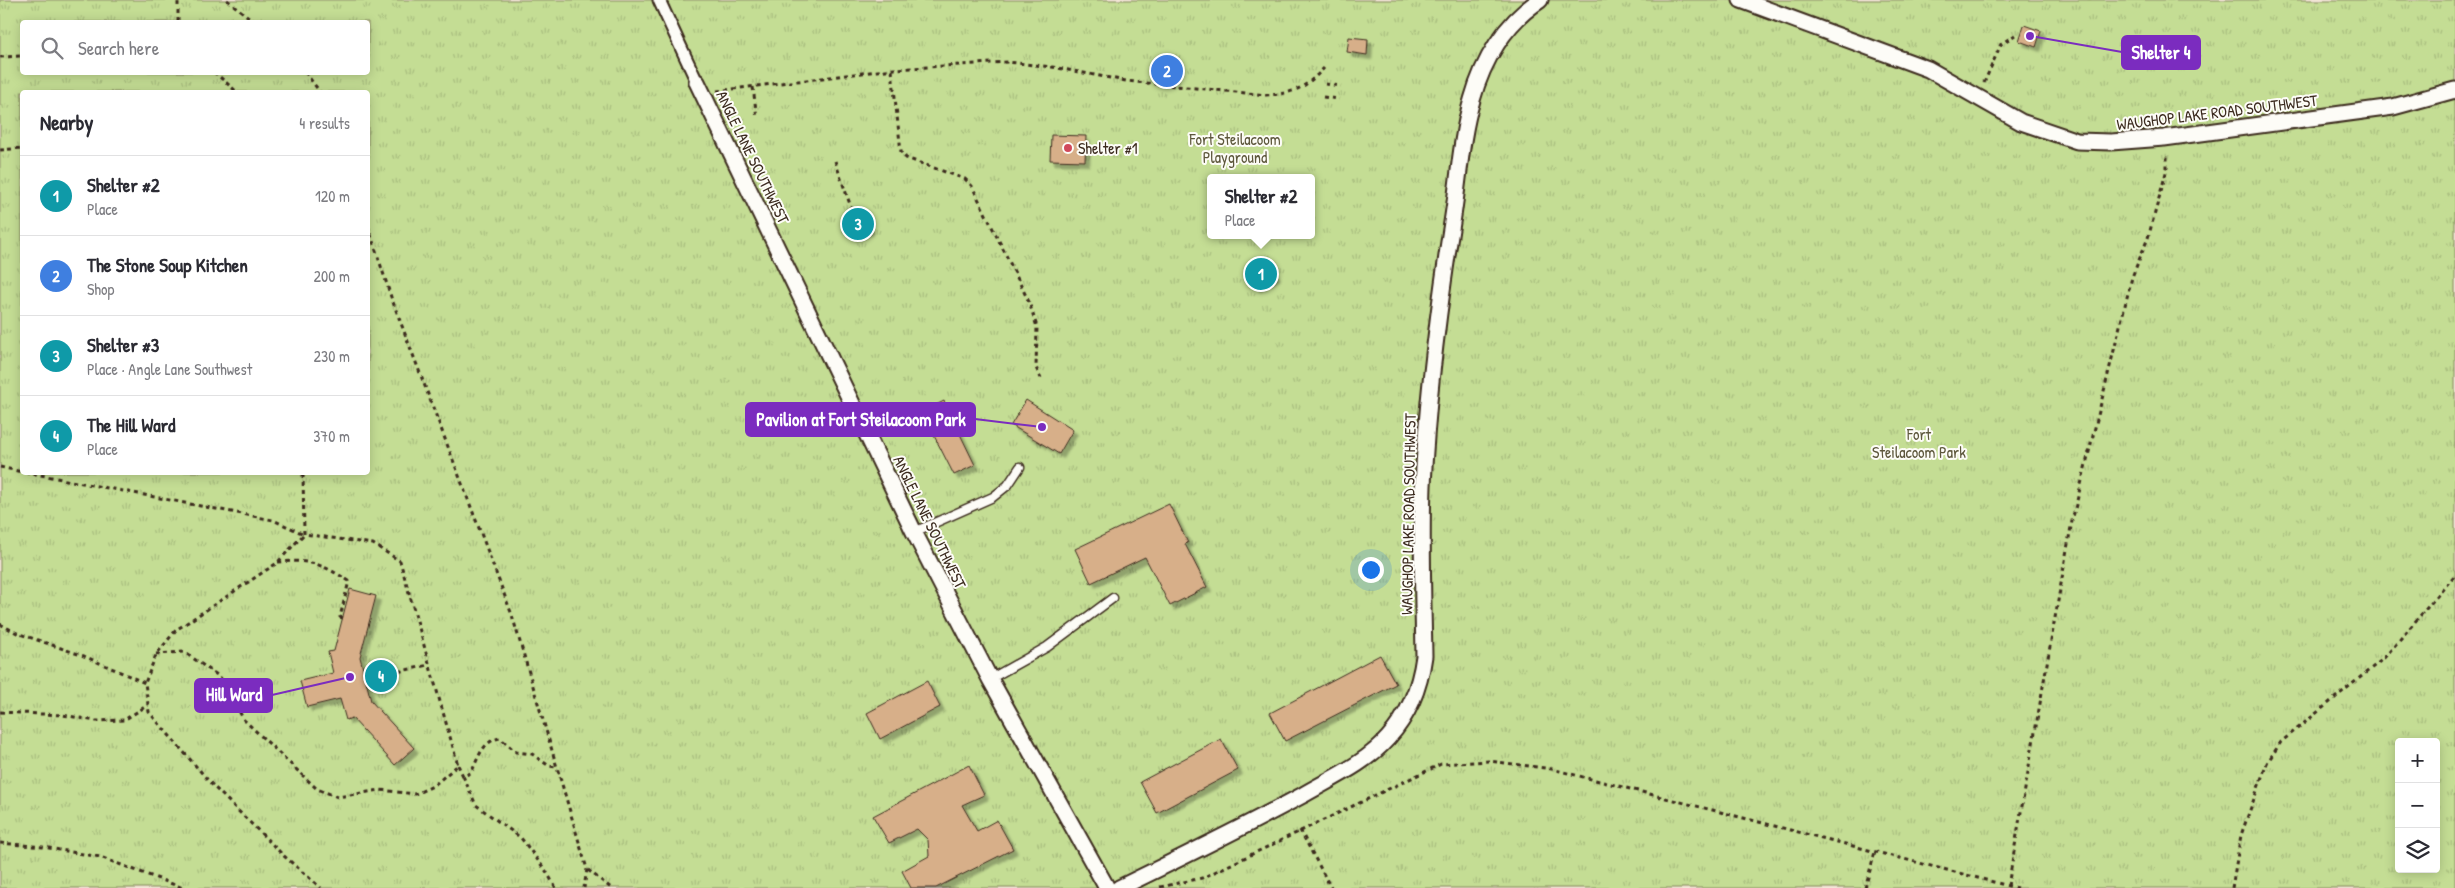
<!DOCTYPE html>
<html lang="en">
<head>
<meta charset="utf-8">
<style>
	:root { --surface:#fff; --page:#f7f7f7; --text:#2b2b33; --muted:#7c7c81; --line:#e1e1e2; --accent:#2563eb }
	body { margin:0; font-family:"Patrick Hand",sans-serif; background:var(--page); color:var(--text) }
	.controls { position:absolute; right:15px; bottom:15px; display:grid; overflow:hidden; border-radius:5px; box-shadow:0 2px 12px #0003 }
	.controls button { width:45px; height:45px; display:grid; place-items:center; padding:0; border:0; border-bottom:1px solid var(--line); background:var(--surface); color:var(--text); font:25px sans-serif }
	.you { position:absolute; left:1370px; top:569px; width:18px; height:18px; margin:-12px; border:4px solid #fff; border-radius:50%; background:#1a73e8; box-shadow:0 0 0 8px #1a73e833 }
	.badge { display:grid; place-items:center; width:32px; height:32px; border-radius:50%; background:var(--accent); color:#fff; font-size:16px; font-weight:700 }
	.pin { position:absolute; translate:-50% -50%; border:2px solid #fff; box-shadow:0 1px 5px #0006 }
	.popup { position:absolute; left:1207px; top:174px; width:108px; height:65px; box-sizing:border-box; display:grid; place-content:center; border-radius:5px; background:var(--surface); filter:drop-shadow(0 1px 4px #0005); font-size:16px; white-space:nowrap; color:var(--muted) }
	.popup b { font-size:19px; color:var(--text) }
	.popup::after { content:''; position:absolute; left:50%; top:100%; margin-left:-10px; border:10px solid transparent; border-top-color:var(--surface) }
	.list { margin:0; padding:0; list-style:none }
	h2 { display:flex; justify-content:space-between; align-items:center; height:65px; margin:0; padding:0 20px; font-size:21px }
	h2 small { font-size:16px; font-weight:400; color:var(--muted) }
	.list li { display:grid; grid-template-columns:32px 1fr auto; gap:15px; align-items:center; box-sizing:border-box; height:80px; padding:0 20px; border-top:1px solid var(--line) }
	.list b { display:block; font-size:19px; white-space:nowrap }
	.list p { margin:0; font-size:16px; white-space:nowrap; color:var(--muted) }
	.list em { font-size:16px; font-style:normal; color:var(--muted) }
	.icon { flex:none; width:28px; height:28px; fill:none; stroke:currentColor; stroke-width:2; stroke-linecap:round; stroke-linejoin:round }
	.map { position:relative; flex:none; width:2455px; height:888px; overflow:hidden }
	.search { position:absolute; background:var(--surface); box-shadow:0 2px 12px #0003; left:20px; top:20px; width:350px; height:55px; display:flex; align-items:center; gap:12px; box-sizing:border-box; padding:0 18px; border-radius:5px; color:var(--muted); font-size:19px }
	.panel { position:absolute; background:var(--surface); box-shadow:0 2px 12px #0003; left:20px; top:90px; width:350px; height:385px; border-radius:5px }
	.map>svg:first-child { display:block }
</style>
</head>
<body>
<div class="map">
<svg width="2455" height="888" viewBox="0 0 2455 888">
	<defs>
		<pattern id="park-tufts" width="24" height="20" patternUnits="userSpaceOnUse" patternTransform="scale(1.25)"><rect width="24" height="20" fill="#c4dd94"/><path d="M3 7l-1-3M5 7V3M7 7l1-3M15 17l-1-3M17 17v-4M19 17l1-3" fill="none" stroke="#a9be7f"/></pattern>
		<filter id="shadow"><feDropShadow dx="4.5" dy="4.5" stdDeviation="1" flood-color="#0004"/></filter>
	</defs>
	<rect width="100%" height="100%" fill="#f2e5d6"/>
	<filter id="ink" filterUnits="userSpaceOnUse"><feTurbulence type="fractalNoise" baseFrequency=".02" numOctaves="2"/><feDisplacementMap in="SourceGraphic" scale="10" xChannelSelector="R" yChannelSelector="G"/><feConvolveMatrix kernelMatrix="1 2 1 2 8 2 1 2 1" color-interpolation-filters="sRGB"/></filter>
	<g filter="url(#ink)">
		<!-- park -->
		<path fill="url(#park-tufts)" stroke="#808459" fill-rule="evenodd" d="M0,0h2455v888h-2455zM22,22h346v50h-346zM22,92h346v380h-346zM1211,178h100v57h-100zM2399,742h37v127h-37z"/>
		<!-- building -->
		<g fill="#d7af89" stroke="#3b2a1e" filter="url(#shadow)">
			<polygon points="2024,25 2041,31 2036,47 2019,41"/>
			<polygon points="1349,37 1368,39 1367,55 1347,52"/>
			<polygon points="1051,135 1086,136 1085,161 1050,160"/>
			<polygon points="864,213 869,230 852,236 846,219"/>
			<polygon points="1267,260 1276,275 1256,287 1247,272"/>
			<polygon points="1026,400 1073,430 1059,454 1011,425"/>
			<polygon points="944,401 975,465 954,475 922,412"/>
			<polygon points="1169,504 1188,543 1185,544 1207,587 1170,606 1145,557 1091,583 1075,549"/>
			<polygon points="350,589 376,596 360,657 371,701 414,748 395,765 352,718 346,720 340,699 307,707 300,681 333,673 328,652 334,651"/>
			<polygon points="1380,655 1396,684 1285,741 1270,713"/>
			<polygon points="927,681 940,707 880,739 867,713"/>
			<polygon points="1221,739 1238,770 1157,813 1140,782"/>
			<polygon points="969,765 984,795 962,805 977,831 997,820 1013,849 936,888 911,888 902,871 929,856 928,840 917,829 889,843 873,816"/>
		</g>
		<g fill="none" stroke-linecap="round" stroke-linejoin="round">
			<defs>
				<g id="service">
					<polyline points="914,532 993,497 1008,485 1020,467"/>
					<polyline points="990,679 1047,647 1113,598"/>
				</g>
				<polyline id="pedestrian" points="659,0 697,82"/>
				<g id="minor">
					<polyline points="1741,0 1928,69 2021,122 2077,141 2111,142 2164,138 2393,107 2455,90"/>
					<polyline points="697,82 914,532 990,679 1107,888"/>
					<path d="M1119,888c62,-30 123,-60 184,-93 29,-17 62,-31 85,-57 21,-23 32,-52 36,-82 -1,-57 -3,-114 -1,-170 4,-91 16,-181 30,-270 6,-38 8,-79 19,-116 11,-40 33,-77 68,-100"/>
				</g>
			</defs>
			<!-- service casing -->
			<use href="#service" stroke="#3b2a1e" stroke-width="11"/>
			<!-- pedestrian casing -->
			<use href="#pedestrian" stroke="#3b2a1e" stroke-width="15"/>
			<!-- minor casing -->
			<use href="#minor" stroke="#3b2a1e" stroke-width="19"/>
			<!-- path -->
			<g stroke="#3b2a1e" stroke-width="3" stroke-dasharray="4 4" stroke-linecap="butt">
				<polyline points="227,0 255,22"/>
				<polyline points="178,22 178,0"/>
				<polyline points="0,57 22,56"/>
				<polyline points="892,70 901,152 906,158 965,179 972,186 1029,302 1037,327 1036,368 1041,378"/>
				<polyline points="214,72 237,92"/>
				<polyline points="305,72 320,92"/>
				<polyline points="1984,83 2001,44 2015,35"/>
				<polyline points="1325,84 1341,86"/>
				<polyline points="753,87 757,118"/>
				<path d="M717,91l177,-22 114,-7 44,5 74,14 140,14c28,-1 39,-7 58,-27"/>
				<polyline points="1323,97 1339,99"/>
				<polyline points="0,150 22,148"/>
				<polyline points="835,161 854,216"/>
				<polyline points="368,226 391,297 512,615 587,869 584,888"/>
				<polyline points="0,467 22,472"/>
				<polyline points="25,472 273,520 304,534 277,563 176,630 156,655 145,683 149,712 214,787 284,856 321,888"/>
				<path d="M278,562c32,-3 44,2 71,19l-9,36 3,1"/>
				<polyline points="0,624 17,633 84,656 145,683"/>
				<polyline points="156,654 184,652 220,677 244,720 317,789 338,797 380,790 415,794 433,786 458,765 400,561 373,544 304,534 303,472"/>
				<polyline points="383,675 429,665"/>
				<polyline points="0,712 63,715 96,721 124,720 148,705"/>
				<path d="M458,765l5,11 8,-3c7,-14 11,-32 29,-35l16,14 16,2 17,12 8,1"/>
				<polyline points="463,776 476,805 521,838 546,871 556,888"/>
				<polyline points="1300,830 1331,888"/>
				<polyline points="0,843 43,847 100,857 183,888"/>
				<polyline points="588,870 611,888"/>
				<polyline points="2008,886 2072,521 2132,277 2148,238 2167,169 2167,153"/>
				<polyline points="1160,887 1202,878 1441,764 1489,761 1552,769 2017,888"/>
				<polyline points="1865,888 1875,852"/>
				<polyline points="2232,888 2241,835 2267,763 2281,742 2384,658 2455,575"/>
			</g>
			<!-- service -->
			<use href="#service" stroke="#fdfcf7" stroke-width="8"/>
			<!-- pedestrian -->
			<use href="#pedestrian" stroke="#fdfcf7" stroke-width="11"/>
			<!-- minor -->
			<use href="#minor" stroke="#fdfcf7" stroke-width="15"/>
		</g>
	</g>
	<!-- markers -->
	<circle fill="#d1495b" stroke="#fdfcf7" stroke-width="2" cx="1068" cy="148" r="5"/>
	<g text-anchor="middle" stroke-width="4" stroke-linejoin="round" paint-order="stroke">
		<!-- street labels -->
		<g font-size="16" fill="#3b2a1e" stroke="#fdfcf7">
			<text transform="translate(2217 112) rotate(-7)" y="6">WAUGHOP LAKE ROAD SOUTHWEST</text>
			<text transform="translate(753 157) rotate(64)" y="6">ANGLE LANE SOUTHWEST</text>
			<text transform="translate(1408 514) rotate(-89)" y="6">WAUGHOP LAKE ROAD SOUTHWEST</text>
			<text transform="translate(930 522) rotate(64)" y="6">ANGLE LANE SOUTHWEST</text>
		</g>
		<!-- park labels -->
		<g font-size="16" fill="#5d573c" stroke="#fdfcf7">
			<text x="1235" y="145">Fort Steilacoom<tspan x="1235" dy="18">Playground</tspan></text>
			<text x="1919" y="440">Fort<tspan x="1919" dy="18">Steilacoom Park</tspan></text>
		</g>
		<!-- poi labels -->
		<g font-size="16" fill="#3b2a1e" stroke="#fdfcf7" text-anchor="start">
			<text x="1078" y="154">Shelter #1</text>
		</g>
	</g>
	<!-- callouts -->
	<path fill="none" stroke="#7b2cbf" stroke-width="2" d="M2030 36L2122 52M1042 427L975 419M350 677L272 695"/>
	<g fill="#7b2cbf" stroke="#fdfcf7" stroke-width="2">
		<circle cx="2030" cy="36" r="5"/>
		<circle cx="1042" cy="427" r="5"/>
		<circle cx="350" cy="677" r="5"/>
	</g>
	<g fill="#7b2cbf" stroke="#7b2cbf" stroke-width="2">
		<rect x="2122" y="36" width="78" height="33" rx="5"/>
		<rect x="746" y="403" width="229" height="33" rx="5"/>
		<rect x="195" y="679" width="77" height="33" rx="5"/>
	</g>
	<g font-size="18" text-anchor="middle" font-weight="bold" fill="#fff">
		<text x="2161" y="59">Shelter 4</text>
		<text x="861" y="426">Pavilion at Fort Steilacoom Park</text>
		<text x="234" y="701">Hill Ward</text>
	</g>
</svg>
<div class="controls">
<button>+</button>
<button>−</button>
<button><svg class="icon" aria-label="layers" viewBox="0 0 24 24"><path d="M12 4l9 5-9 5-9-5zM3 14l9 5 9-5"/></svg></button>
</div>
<div class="you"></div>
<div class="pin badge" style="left:1261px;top:274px;background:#0f9aa8">1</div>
<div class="popup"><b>Shelter #2</b>Place</div>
<div class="pin badge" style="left:1167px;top:71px;background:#3f7fe0">2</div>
<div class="pin badge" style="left:858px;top:224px;background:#0f9aa8">3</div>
<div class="pin badge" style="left:381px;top:676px;background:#0f9aa8">4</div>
<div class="search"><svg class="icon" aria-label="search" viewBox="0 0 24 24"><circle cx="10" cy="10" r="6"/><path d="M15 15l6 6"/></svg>Search here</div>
<section class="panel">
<h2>Nearby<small>4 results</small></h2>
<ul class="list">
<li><span class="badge" style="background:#0f9aa8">1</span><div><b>Shelter #2</b><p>Place</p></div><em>120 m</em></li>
<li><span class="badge" style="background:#3f7fe0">2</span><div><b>The Stone Soup Kitchen</b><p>Shop</p></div><em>200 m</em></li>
<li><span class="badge" style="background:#0f9aa8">3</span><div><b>Shelter #3</b><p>Place · Angle Lane Southwest</p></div><em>230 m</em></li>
<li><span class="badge" style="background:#0f9aa8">4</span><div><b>The Hill Ward</b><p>Place</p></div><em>370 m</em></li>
</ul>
</section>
</div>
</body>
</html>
